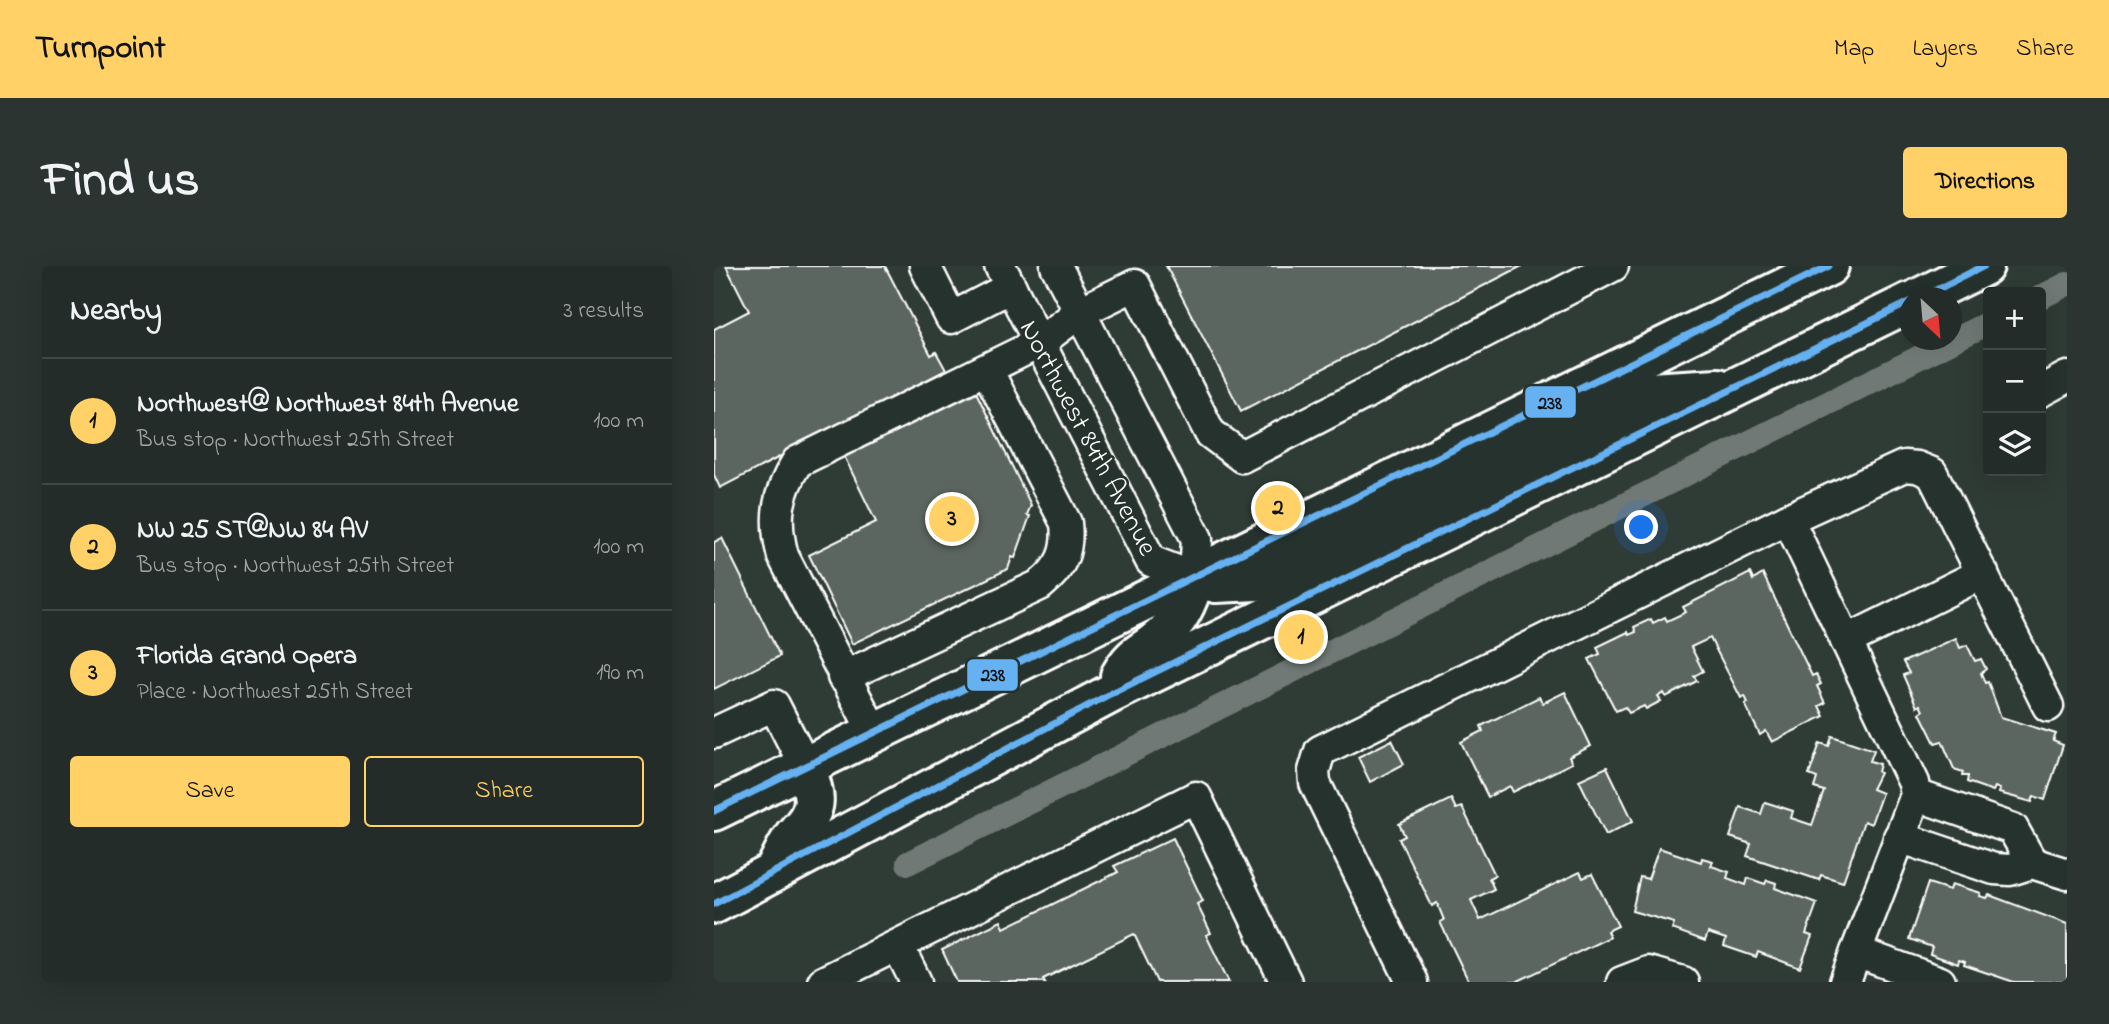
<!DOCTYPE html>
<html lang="en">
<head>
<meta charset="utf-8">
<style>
	:root { --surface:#232c28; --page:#2b3430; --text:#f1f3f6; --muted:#a3a7a8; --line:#404845; --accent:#ffd166 }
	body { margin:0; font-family:"Indie Flower",sans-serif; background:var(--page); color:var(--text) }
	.controls { position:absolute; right:21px; top:21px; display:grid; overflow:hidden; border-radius:7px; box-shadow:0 7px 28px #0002 }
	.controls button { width:63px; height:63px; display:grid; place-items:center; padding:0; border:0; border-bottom:2px solid var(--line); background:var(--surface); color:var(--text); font:35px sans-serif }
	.compass { position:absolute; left:1185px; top:21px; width:63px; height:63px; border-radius:50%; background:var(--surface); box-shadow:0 7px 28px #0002; rotate:154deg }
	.you { position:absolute; left:928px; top:262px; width:24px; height:24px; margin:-18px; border:5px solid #fff; border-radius:50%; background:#1a73e8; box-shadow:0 0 0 10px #1a73e833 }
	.badge { display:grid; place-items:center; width:46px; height:46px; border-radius:50%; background:var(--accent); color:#111; font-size:23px; font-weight:700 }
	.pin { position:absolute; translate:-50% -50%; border:4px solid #fff; box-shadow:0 2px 7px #0006 }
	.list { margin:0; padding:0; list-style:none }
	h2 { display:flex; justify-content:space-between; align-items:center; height:91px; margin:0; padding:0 28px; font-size:30px }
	h2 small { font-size:23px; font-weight:400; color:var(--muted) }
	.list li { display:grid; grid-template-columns:46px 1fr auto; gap:21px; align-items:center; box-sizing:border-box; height:126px; padding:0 28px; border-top:2px solid var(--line) }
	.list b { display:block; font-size:26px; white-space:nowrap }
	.list p { margin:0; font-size:23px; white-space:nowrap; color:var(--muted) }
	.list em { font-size:23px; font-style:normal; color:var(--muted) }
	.actions { display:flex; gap:14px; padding:21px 28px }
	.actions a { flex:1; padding:16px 0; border:2px solid var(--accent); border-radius:7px; text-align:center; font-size:24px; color:var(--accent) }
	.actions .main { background:var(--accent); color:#111 }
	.icon { flex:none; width:38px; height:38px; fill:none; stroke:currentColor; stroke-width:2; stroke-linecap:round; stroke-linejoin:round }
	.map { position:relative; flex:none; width:1353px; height:716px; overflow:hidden; border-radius:7px }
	header { display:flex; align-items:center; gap:42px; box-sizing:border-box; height:98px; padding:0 35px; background:var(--accent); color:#111 }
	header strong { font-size:33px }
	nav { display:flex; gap:38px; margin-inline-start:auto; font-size:24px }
	.intro { display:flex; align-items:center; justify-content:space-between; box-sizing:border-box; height:168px; padding:0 42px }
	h1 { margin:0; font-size:49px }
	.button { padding:18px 32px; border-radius:7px; background:var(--accent); color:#111; font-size:24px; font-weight:700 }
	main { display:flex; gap:42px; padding:0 42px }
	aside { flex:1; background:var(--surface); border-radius:7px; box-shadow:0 7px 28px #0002 }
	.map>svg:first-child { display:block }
</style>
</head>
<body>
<header>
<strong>Turnpoint</strong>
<nav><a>Map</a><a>Layers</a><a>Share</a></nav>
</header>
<div class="intro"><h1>Find us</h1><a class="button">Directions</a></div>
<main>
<aside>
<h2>Nearby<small>3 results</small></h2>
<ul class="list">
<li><span class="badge">1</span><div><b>Northwest@ Northwest 84th Avenue</b><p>Bus stop · Northwest 25th Street</p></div><em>100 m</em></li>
<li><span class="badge">2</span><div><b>NW 25 ST@NW 84 AV</b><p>Bus stop · Northwest 25th Street</p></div><em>100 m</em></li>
<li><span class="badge">3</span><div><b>Florida Grand Opera</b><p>Place · Northwest 25th Street</p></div><em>190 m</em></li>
</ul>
<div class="actions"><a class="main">Save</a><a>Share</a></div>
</aside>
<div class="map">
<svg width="1353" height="716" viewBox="0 0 1353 716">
	<rect width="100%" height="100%" fill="#2f3b35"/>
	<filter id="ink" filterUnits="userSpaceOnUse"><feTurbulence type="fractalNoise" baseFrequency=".0143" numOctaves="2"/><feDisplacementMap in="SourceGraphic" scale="14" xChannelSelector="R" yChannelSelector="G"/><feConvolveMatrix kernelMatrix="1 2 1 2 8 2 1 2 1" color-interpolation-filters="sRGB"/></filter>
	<g filter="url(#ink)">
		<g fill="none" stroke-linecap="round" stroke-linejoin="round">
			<!-- canal -->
			<g stroke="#707975" stroke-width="24">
				<polyline points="1327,31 1353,18"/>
				<polyline points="194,597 1274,57"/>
			</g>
		</g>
		<!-- building -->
		<g fill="#5b6661" stroke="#fff" stroke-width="2">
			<polygon points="12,0 171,0 217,89 222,86 232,104 6,222 0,209 0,63 35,45"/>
			<polygon points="452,0 808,0 527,145"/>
			<polygon points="261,124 317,239 313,249 316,250 301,292 298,291 294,303 138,378 95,289 162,256 129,188"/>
			<polygon points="8,272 66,390 0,423 0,276"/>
			<polygon points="1036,307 1039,314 1049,308 1098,410 1102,408 1107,418 1103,420 1111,437 1105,440 1110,450 1058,476 1052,465 1046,469 1031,438 1034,437 1031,430 1027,432 996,372 977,381 989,405 980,410 983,415 952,431 950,427 944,430 947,435 932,443 930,440 915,447 911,441 902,445 875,393 886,388 883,381 914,366 915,369 922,366 920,361 937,353 939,357 951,351 953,355 972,346 969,341"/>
			<polygon points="1242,372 1246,382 1253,379 1261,395 1267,393 1272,403 1267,407 1271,417 1274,416 1287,451 1342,468 1339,475 1349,479 1331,534 1320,530 1318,536 1285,527 1286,523 1281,521 1279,525 1253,516 1254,510 1248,510 1249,506 1240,503 1228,475 1221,477 1206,447 1209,445 1206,439 1203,441 1189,409 1195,407 1189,396"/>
			<polygon points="851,426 877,480 855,491 858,497 799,526 796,520 774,531 747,476 769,465 767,460 825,431 829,437"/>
			<polygon points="1118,470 1160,484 1156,495 1166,498 1164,506 1166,507 1158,523 1168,527 1157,558 1150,555 1129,616 1107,609 1105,614 1033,590 1037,578 1016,571 1026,541 1047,548 1051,536 1079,545 1077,552 1098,559 1110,525 1100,522 1103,512 1095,509 1106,477 1115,480"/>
			<polygon points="678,474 690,498 656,516 644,491"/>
			<polygon points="893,501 919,555 892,569 865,514"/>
			<polygon points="737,533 742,543 748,541 781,609 775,612 780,623 757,634 766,654 866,606 869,612 878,608 904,660 893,665 896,671 802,716 755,716 726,656 730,654 723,637 718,640 685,573 691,570 685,558"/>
			<polygon points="459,572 489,635 483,638 497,667 492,669 515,716 443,716 420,668 329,713 331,716 243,716 228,684 287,655 290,662 404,606 400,600"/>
			<polygon points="945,582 987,596 988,592 999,595 997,600 1015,606 1013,612 1032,619 1034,612 1051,618 1053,614 1062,617 1061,622 1103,637 1092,668 1098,670 1086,702 1044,686 1042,691 1010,680 1012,673 994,667 991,675 958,663 960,657 918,645 926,611 934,613"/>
			<polygon points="1214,617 1236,624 1238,618 1267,627 1266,630 1273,632 1275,629 1353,658 1353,716 1300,716 1250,699 1251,696 1245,694 1244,698 1216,688 1218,681 1195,673"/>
		</g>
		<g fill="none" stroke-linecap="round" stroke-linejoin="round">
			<defs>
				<g id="minor">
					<polyline points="211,0 237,52 297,21"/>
					<polyline points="286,0 437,295 481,312 483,273 342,0"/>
					<polyline points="1327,125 1353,111"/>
					<polyline points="1074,253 1190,200 1203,201 1218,207 1334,440"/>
					<polyline points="1132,375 1269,307"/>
					<path d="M129,411l197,-92c22,-18 29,-34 26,-62l-79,-153"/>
					<polyline points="0,467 60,439 91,500"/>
					<path d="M160,467l-91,-177c-10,-37 -6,-62 14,-94l242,-119 41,-31 55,-27 75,148 32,24 371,-191"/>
					<polyline points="1202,529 1299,563 1318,597"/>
					<polyline points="1185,571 1280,603 1296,604 1318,597 1353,608"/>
					<polyline points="184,680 202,716"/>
					<polyline points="109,716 482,531 572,716"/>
					<polyline points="698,716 601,517 600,505 606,485 1074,253 1200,517 1202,529 1142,686"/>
					<polyline points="908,716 934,706 969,716"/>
					<polyline points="1131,716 1142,686 1226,716"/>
				</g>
				<g id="major">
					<polyline points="1205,32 1270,0"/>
					<polyline points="481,312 502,317 543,315 936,126 1004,122"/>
					<path d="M406,410c14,-24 20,-21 39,-37 20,-17 29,-37 36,-61"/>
					<polyline points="0,545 1115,0"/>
					<path d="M63,600c6,-11 11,-25 20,-34 23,-24 19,-35 8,-66"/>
					<polyline points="0,638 396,428 1196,36"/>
				</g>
			</defs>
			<!-- minor casing -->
			<use href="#minor" stroke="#fff" stroke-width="35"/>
			<!-- major casing -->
			<use href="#major" stroke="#fff" stroke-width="44"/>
			<!-- minor -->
			<use href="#minor" stroke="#26332d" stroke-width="30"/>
			<!-- major -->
			<use href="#major" stroke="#26332d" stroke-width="38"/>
			<defs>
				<g id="bus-1">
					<polyline points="1206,32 1270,0"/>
					<polyline points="0,545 1115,0"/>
					<polyline points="0,638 396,428 1196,36"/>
				</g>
			</defs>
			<!-- bus-1 casing -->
			<use href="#bus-1" stroke="#26332d" stroke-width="12"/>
			<!-- bus-1 -->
			<use href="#bus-1" stroke="#66b1f2" stroke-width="7"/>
		</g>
	</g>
	<g text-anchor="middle" stroke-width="5" stroke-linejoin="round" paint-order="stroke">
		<!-- street labels -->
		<g font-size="28" fill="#fff" stroke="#26332d">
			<text transform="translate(376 171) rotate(62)" y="10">Northwest 84th Avenue</text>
		</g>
	</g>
	<g stroke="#26332d" stroke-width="2.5">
		<rect x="810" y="119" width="53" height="34" rx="7" fill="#66b1f2"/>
		<rect x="252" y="392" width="53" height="34" rx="7" fill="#66b1f2"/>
	</g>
	<g font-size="19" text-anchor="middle" font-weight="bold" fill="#111">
		<text x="836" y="143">238</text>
		<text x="279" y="415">238</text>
	</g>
</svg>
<div class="controls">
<button>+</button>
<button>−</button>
<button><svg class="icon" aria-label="layers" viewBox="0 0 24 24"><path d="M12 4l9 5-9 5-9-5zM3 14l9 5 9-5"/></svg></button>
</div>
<svg class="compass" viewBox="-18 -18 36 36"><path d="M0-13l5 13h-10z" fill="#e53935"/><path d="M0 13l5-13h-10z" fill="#a3a7a8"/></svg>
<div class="you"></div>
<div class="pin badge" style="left:587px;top:371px">1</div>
<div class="pin badge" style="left:564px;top:242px">2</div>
<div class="pin badge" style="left:238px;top:253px">3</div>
</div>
</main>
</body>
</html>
